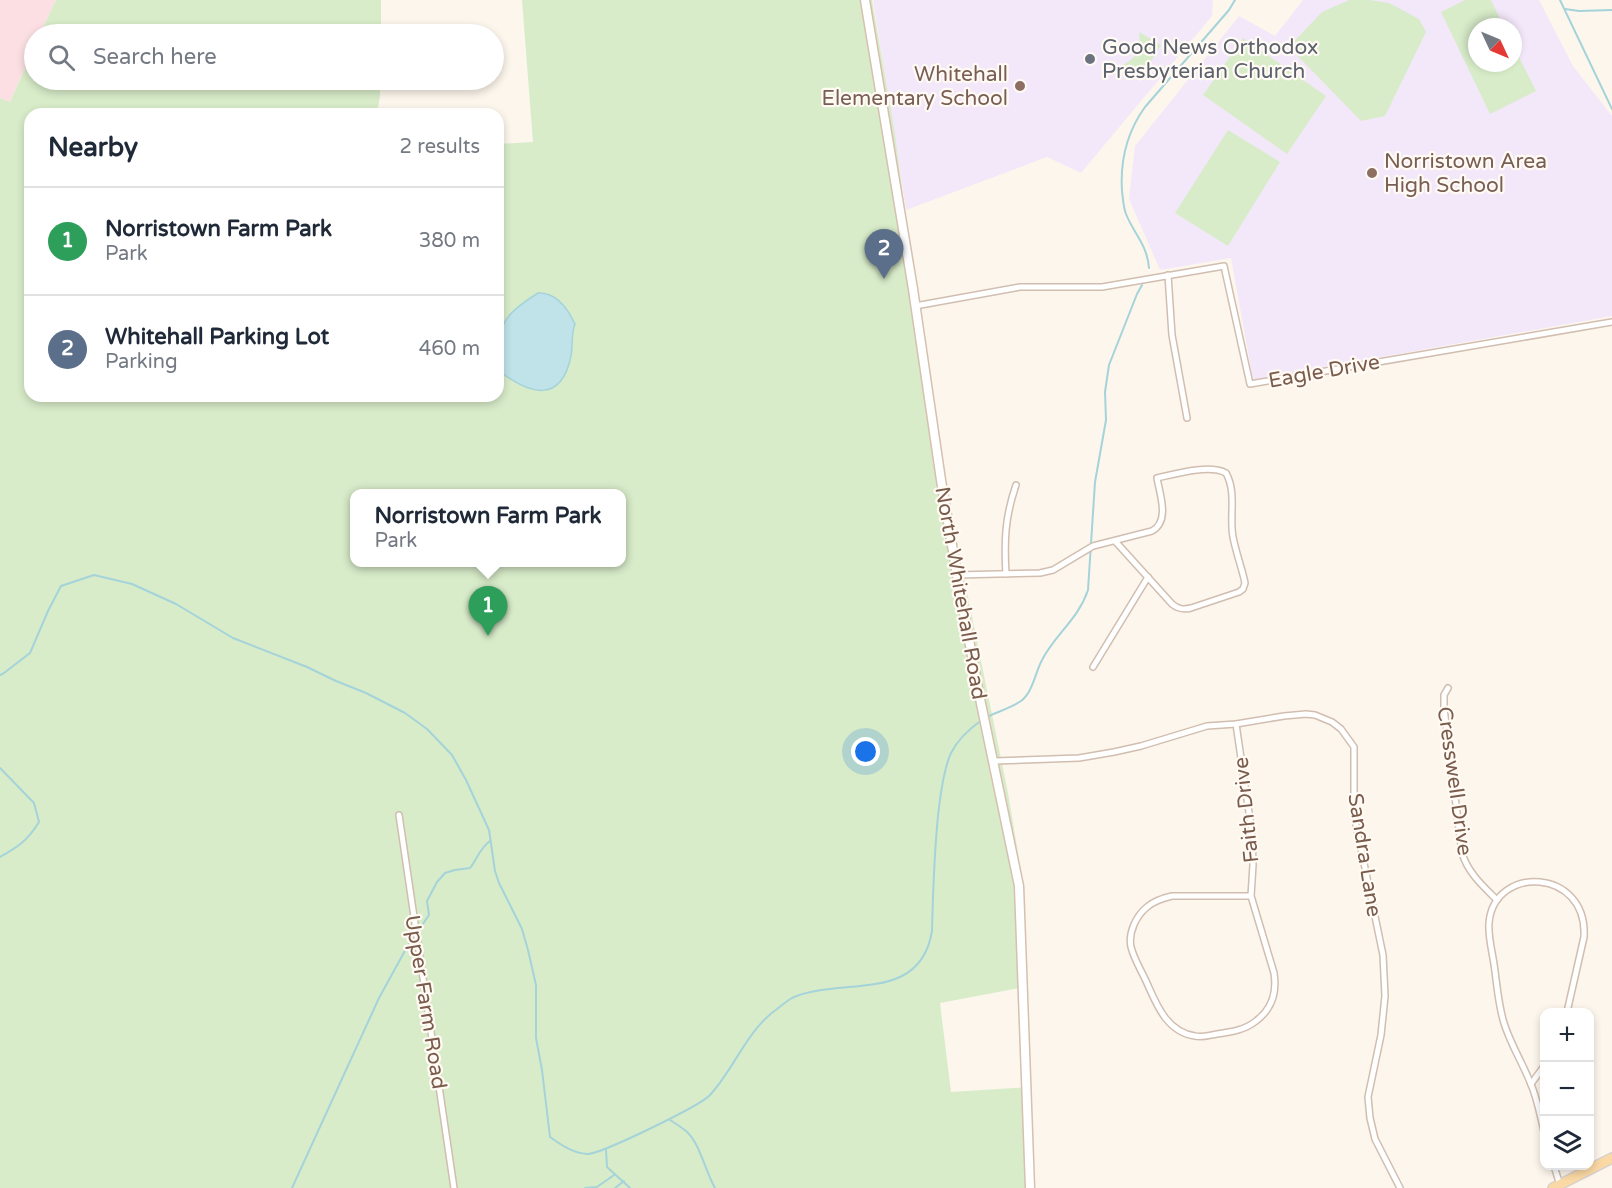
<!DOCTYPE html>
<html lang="en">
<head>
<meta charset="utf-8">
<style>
	:root { --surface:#fff; --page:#f2f2f3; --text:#1f2937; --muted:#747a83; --line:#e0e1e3; --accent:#0b8043 }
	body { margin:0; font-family:"Varela Round",sans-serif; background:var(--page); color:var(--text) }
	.controls { position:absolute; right:18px; bottom:18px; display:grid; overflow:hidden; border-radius:12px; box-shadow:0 3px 9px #0003 }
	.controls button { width:54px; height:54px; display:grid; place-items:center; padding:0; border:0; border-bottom:2px solid var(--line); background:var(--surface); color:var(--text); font:30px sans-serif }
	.compass { position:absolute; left:1468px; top:18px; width:54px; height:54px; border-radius:50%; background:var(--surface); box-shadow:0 3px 9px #0003; rotate:134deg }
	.you { position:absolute; left:866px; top:752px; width:21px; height:21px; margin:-15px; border:4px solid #fff; border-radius:50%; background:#1a73e8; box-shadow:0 0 0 9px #1a73e833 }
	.badge { display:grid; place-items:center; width:39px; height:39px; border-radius:50%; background:var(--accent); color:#fff; font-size:20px; font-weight:700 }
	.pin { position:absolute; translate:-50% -50px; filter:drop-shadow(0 2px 3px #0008) }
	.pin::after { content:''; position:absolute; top:32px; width:21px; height:18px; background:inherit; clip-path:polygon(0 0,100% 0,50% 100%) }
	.popup { position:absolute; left:350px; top:489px; width:276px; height:78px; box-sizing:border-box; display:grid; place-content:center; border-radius:12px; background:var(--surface); filter:drop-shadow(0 2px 4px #0005); font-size:20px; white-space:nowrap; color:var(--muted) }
	.popup b { font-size:22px; color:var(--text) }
	.popup::after { content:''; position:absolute; left:50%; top:100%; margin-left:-12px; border:12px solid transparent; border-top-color:var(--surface) }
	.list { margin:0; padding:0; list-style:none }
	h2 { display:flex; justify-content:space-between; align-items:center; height:78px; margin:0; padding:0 24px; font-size:26px }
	h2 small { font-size:20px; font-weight:400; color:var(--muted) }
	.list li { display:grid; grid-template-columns:39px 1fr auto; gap:18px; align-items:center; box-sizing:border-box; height:108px; padding:0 24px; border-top:2px solid var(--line) }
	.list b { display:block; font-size:22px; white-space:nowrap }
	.list p { margin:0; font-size:20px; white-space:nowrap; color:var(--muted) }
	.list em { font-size:20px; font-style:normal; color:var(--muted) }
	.icon { flex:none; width:33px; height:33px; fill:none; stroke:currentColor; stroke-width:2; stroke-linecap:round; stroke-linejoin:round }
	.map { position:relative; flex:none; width:1612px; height:1188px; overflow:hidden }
	.search { position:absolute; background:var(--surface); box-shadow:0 3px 9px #0003; left:24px; top:24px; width:480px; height:66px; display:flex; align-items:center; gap:15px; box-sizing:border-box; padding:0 21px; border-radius:33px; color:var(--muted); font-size:22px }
	.panel { position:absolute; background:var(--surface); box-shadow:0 3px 9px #0003; left:24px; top:108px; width:480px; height:294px; border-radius:18px }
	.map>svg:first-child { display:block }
</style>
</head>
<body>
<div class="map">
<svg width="1612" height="1188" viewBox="0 0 1612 1188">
	<rect width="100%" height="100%" fill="#fdf6ec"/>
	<!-- education -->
	<g fill="#f3e8fa" fill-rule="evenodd">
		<polygon points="873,0 1213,0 1212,16 1081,173 1047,157 906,210"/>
		<path d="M1303,0h236l34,66 39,50v200l-359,64 -22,-122 -71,12 -31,-71 6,-53 104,-130 36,20zM1477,27h36v36h-36z"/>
	</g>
	<!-- medical -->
	<polygon fill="#fbdfe3" points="0,0 56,0 40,34 34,34 34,48 10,102 0,98"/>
	<!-- green -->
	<g fill="#d8ecc9" fill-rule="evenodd">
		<polygon points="56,0 381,0 381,34 40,34"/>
		<path d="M522,0h350l23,134 18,141 23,150 24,133 48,235 13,78 4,116 -85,16 11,89 80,-5 -3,101h-1028v-1090l10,4 24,-54v32h346v16l-3,18h-347v282h468v-252l35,-2zM354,494h268v68h-268z"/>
		<polygon points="1349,0 1370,0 1389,3 1419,19 1426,32 1385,116 1361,121 1289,47 1322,12"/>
		<polygon points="1465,0 1491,0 1504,27 1477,27 1477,63 1513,63 1513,45 1536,91 1490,114 1441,12"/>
		<path d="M1139,32l22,13 -16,26 -7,7 -13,-6 -5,-6c17,-7 21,-17 19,-34z"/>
		<polygon points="1243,38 1326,96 1287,154 1203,95"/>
		<polygon points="1228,130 1280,162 1228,246 1175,213"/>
	</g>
	<!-- water -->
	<path fill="#bfe3e8" stroke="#a5d3da" stroke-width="1.5" d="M538,293c18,-1 30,16 37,31 -4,10 -2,21 -4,32 -10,49 -43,38 -73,14 0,-44 1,-52 40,-77z"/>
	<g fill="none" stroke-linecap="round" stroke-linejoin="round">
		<!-- stream -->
		<g stroke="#a5d3da" stroke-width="2">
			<polyline points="1560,0 1612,109"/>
			<polyline points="1565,9 1579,11 1612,10"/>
			<path d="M1149,268c-2,-24 -15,-34 -23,-54 -3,-8 -3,-16 -4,-23 -2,-31 5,-59 23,-84l84,-97 6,-10"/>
			<path d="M0,675l4,-2 26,-20 18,-42 13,-25 33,-11 38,9 44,20 57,34 74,29 29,14 30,12 39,20 22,16 25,26 14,25 23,50 6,41 4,12 23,46 6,21 8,35v53l6,32 8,67c11,8 23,16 37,17 12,1 113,-48 123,-59 25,-27 36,-64 67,-86 5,-4 10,-8 15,-11 49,-22 128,7 140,-67 1,-41 2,-82 7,-124 2,-16 5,-39 12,-54 7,-14 18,-24 31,-33"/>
			<path d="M987,717c10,-5 24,-9 34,-16 12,-9 14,-28 21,-41 13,-26 36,-40 46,-70l7,-108 11,-62 -1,-28 4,-27 28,-71 5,-9"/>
			<path d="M0,768l34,35 5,19c-11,18 -21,25 -39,35"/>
			<path d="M670,1120c5,3 11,7 16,11 14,12 19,40 29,57"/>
			<polyline points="606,1150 607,1167 630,1188"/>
			<path d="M292,1188l87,-190 28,-51 22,-32 -2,-14 10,-19 8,-9 10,-3 15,-2c7,-9 10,-20 20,-27"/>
			<polyline points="585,1188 597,1187 614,1175"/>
			<polyline points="615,1188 624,1181"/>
		</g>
		<defs>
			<g id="minor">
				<polyline points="1168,275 1172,335 1187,418"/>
				<polyline points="915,306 1020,287 1102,287 1224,266 1250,384 1612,322"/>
				<path d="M1006,574c-2,-33 -1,-57 10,-89"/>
				<path d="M957,575l83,-2 13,-3 40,-24 59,-15c18,-10 8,-36 5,-53 18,-4 52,-14 69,-5 11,20 3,43 7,64 3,16 9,31 12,46l-2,6 -4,3 -48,16c-8,2 -13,1 -19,-4l-57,-63"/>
				<polyline points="1093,667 1148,577"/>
				<path d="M1448,688l-4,7v13l18,145c6,20 21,33 35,47"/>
				<path d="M1236,724l16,109 1,32 -2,31 23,77c3,19 -2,36 -18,48 -11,9 -25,11 -39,13 -7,1 -15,4 -22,2 -29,-4 -39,-33 -49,-55 -5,-11 -12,-22 -15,-34 -3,-14 5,-31 16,-40 7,-6 16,-9 25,-11h79"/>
				<polyline points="994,761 1079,758 1114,752 1141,746 1207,726 1236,724 1284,716 1306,714 1315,715 1332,722 1341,729 1354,747 1354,815 1383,955 1385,996 1381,1035 1368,1097 1370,1118 1375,1139 1400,1188"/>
				<polyline points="399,815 454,1188"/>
				<polyline points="1531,1084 1544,1066"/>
				<path d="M1544,1131c-4,-16 -7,-34 -14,-49 -8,-20 -20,-39 -26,-59 -6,-19 -7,-39 -10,-59 -2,-13 -6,-28 -5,-41 5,-59 99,-55 95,14l-17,75"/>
				<polyline points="1554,1166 1560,1185"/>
			</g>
			<polyline id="secondary" points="865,0 913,289 941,480 957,575 979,694 1019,886 1030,1188"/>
			<polyline id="primary" points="1553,1188 1612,1158"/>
		</defs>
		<!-- minor casing -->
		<use href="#minor" stroke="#d1beb0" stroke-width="8"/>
		<!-- secondary casing -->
		<use href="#secondary" stroke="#d6c0b0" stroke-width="11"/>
		<!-- primary casing -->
		<use href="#primary" stroke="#dad1cd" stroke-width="12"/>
		<!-- minor -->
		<use href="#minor" stroke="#fff" stroke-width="5"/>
		<!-- secondary -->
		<use href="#secondary" stroke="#fff" stroke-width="8"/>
		<!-- primary -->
		<use href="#primary" stroke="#fbd9a5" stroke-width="9"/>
	</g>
	<!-- markers -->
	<circle fill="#6b7280" stroke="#fffaf3" stroke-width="2" cx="1090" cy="59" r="6"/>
	<g fill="#8d6e63" stroke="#fffaf3" stroke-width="2">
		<circle cx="1020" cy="86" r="6"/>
		<circle cx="1372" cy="173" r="6"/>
	</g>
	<g text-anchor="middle" stroke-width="4.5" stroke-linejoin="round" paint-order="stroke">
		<!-- worship labels -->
		<g font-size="21" fill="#5b616d" stroke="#fffaf3" text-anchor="start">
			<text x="1102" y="54">Good News Orthodox<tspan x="1102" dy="24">Presbyterian Church</tspan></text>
		</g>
		<!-- education labels -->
		<g font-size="21" fill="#785e54" stroke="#fffaf3" text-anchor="end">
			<text x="1008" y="81">Whitehall<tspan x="1008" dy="24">Elementary School</tspan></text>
			<text x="1384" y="168" text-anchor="start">Norristown Area<tspan x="1384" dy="24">High School</tspan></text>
		</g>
		<!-- street labels -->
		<g font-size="21" fill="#7a5c4d" stroke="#fffaf3">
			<text transform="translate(1324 371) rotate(-10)" y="7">Eagle Drive</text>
			<text transform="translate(961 593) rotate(80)" y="7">North Whitehall Road</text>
			<text transform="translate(1455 781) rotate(82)" y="7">Cresswell Drive</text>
			<text transform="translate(1246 810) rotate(-96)" y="7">Faith Drive</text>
			<text transform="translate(1365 855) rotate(81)" y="7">Sandra Lane</text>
			<text transform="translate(426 1002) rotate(81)" y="7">Upper Farm Road</text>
		</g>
	</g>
</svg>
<div class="controls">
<button>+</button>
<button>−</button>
<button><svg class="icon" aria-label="layers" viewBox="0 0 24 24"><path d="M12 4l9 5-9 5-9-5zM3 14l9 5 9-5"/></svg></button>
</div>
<svg class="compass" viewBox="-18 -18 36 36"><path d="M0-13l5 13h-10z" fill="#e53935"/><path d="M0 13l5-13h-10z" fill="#747a83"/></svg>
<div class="you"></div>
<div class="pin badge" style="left:488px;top:636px;background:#2e9e5b">1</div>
<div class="popup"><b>Norristown Farm Park</b>Park</div>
<div class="pin badge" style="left:884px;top:279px;background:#5c6f8a">2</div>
<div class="search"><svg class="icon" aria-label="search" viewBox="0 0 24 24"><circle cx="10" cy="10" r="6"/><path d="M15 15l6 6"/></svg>Search here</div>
<section class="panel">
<h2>Nearby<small>2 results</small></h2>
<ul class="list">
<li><span class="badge" style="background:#2e9e5b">1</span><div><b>Norristown Farm Park</b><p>Park</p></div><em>380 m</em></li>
<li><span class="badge" style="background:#5c6f8a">2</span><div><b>Whitehall Parking Lot</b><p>Parking</p></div><em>460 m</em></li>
</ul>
</section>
</div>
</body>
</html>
